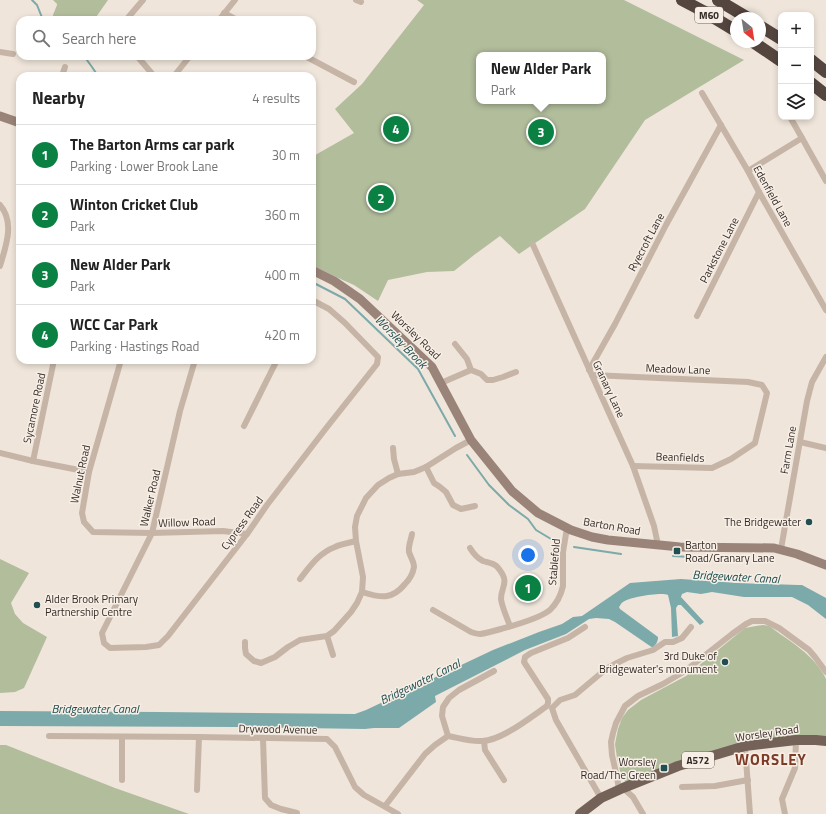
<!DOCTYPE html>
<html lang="en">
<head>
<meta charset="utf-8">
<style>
	:root { --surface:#fff; --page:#f2f2f2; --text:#222; --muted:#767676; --line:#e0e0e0; --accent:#0b8043 }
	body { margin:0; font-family:"Titillium Web",sans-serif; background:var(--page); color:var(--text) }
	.controls { position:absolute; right:12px; top:12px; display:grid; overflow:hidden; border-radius:8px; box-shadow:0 2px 6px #0003 }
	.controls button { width:36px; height:36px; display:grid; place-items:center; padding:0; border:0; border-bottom:1px solid var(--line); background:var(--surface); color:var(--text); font:20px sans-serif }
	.compass { position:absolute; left:730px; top:12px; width:36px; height:36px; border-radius:50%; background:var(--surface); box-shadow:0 2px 6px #0003; rotate:150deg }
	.you { position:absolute; left:528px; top:555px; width:14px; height:14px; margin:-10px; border:3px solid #fff; border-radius:50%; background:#1a73e8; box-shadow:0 0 0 6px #1a73e833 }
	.badge { display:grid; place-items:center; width:26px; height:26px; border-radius:50%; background:var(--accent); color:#fff; font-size:13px; font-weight:700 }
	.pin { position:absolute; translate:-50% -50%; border:2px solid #fff; box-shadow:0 1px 4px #0006 }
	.popup { position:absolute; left:476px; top:52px; width:130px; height:52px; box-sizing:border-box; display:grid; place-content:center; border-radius:8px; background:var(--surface); filter:drop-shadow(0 1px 3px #0005); font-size:13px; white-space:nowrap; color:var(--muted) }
	.popup b { font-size:15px; color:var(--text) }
	.popup::after { content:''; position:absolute; left:50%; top:100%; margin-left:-8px; border:8px solid transparent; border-top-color:var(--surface) }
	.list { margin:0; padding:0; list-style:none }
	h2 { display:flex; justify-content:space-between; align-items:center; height:52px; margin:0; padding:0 16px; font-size:17px }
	h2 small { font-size:13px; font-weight:400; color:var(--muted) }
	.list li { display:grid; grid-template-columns:26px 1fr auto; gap:12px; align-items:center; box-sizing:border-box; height:60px; padding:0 16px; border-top:1px solid var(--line) }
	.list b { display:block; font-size:15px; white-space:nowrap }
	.list p { margin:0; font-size:13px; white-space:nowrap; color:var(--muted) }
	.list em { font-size:13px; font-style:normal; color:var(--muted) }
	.icon { flex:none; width:22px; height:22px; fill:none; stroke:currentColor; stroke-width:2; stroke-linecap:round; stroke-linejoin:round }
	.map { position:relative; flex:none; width:826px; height:814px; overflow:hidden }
	.search { position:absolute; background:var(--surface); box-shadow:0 2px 6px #0003; left:16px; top:16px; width:300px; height:44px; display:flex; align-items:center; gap:10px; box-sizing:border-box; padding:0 14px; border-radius:12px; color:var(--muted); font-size:15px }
	.panel { position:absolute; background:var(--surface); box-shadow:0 2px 6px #0003; left:16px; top:72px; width:300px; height:292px; border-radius:12px }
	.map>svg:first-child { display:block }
</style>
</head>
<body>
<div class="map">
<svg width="826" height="814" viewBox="0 0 826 814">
	<rect width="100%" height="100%" fill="#efe5da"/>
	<!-- green -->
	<g fill="#b2bd9c" fill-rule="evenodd">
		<polygon points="53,0 108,0 94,20 53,20 53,15 57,5 57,4"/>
		<path d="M417,0h207l120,60 -99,60 -60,89 -66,45 -19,-18 -26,19 -20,16 -27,1 -39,8 -10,21 -24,-16 -18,-8 -24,-12v-107l5,-4 37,-21 -19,-24 27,-25 62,-79zM479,55h124v46h-124z"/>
		<polygon points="0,559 29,573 11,603 15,614 23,623 47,637 24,688 15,692 0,693"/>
		<path d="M763,625l6,1c20,15 46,29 57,53v59l-29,-2 -172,46 -5,-11 -3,-13 -2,-14 3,-15 4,-11 6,-8 13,-10 45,-24 59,-48 11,-2z"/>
		<polygon points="0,745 6,745 115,788 189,814 0,814"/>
	</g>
	<!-- water -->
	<path fill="#7ca9aa" d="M681,579l56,4 61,2h4l24,13v21l-18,-14 -16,-8h-48l-32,-5 -11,2 -14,-2 -5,2 -1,3 23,25 -4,3 -19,-20h-3l-2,3 2,28 -6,1 -1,-29 -3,-13c-7,-3 -38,2 -45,7 -2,1 -3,4 -4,5l1,2 38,28c0,5 -2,7 -5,11l-38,-26 -6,-3 -13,-1 -7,1 -23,15 -41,16 -90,46 1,6 -37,26h-25l-9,1 -128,-2 -237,-1v-15l158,1 197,2 11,-4 127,-60 46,-18 23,-8 11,-7 9,-1 48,-33z"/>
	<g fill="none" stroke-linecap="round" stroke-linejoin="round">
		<!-- stream -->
		<g stroke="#7ca9aa" stroke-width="2">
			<polyline points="32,0 37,5 43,20"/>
			<polyline points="84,56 92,67 98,76"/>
			<polyline points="312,282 345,299 418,369 455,436"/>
			<polyline points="467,455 489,485 509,505 528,519 536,530 556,542"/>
			<polyline points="574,547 621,554"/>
			<polyline points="673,556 690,557"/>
		</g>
		<!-- street -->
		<g stroke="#c6b5a7" stroke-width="6">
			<polyline points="356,0 361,2"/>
			<polyline points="224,13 237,20"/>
			<polyline points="126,20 143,0"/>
			<polyline points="219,20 235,0"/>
			<polyline points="0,52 13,54"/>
			<polyline points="137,56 154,76"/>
			<polyline points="305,56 354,82"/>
			<polyline points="62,76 65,67"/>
			<polyline points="174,76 190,56"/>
			<polyline points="702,93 748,171 759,192 826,310"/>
			<polyline points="790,117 802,138 826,181"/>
			<polyline points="748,171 802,138"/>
			<path d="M0,205c15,17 6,41 0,61"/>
			<polyline points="533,245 633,466 654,526 658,545"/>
			<polyline points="697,316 759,192"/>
			<polyline points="455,344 467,359 471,370 481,374 487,380 493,380 503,377 516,372"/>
			<polyline points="121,360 89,472 82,513 84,522 93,532 152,533 223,531 247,534"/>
			<polyline points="195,360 180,411 152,533 102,633 104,643 110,648 146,647 159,645 168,636 247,534 267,505 327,427 377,364 378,357 345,323 329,309 312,300"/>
			<polyline points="589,370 615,324 666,225 721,125"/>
			<polyline points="592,375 748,382 762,385 767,393 755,443 731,459 712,468 633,466"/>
			<polyline points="441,383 471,370"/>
			<polyline points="244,426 277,360"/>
			<polyline points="800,442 826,448"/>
			<polyline points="393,448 394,459 398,474"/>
			<polyline points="0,453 33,461 89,472"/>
			<polyline points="33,461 54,360"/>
			<polyline points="426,467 434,483 440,487 446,492 453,505 461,509 475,506"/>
			<path d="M470,548c3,5 7,10 13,13 6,2 12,2 16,8 11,14 2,17 2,30 1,8 6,19 9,27"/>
			<polyline points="781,549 807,401 812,382 826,357"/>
			<path d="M300,579c10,-13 19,-26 35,-32 6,-3 14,-4 21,-6"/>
			<path d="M362,592c19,6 30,8 43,-8 4,-4 8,-11 9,-17 0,-5 -3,-9 -5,-15 -1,-6 2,-12 3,-18"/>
			<path d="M433,610l38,22c3,1 6,2 9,2 7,-1 14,-3 21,-5 14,-4 38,-10 49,-19 7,-7 11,-15 13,-24v-34l4,-24"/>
			<polyline points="327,636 333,655"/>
			<polyline points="245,642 245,648 246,654 254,661 261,663 275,657 288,647 300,640 313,638 327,636 334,631 351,612 357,603 362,592 363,577 356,541 355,527 357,516 366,498 378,485 389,478 398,474 414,472 426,467 456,448 471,440"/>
			<polyline points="49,736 199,737 327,739 335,747 355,787 364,795 398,814"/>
			<polyline points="448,736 442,716 443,707 449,698 459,690 494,671"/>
			<polyline points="263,739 265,798 271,805 281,809 297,813"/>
			<polyline points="484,741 485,750 504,780"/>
			<polyline points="745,746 750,814"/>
			<polyline points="122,780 122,737"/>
			<polyline points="682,787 715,786 748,780"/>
			<polyline points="623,788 633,797 643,814"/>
			<polyline points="197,790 199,737"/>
			<polyline points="619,790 617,777 612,755 611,742 613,733 616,723 625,706 638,696 663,684 685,671 732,634 746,624 752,621 765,621 779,628 809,650 815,657 826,672"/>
			<polyline points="601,798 556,720 552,708 560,700 575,695 606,669 617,663 627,658 653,650 665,642 673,642 682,638 691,627"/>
			<path d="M385,806l40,-52 10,-9 13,-9c11,2 23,6 34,5 19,0 49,-24 65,-35l1,-3v-4l-24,-37 1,-5 6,-4 37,-15 17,-11"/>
			<polyline points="785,814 782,799 795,768 796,740"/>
		</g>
		<!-- secondary -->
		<g stroke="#9a8479" stroke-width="9">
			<polyline points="0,116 20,123"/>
			<polyline points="312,270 334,281 360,299 432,367 471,440 512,491 538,513 571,530 592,537 608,540 680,547 774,548 797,554 826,565"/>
		</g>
		<!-- primary -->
		<polyline stroke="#746259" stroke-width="10" points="580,814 601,798 623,788 678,766 745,746 796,740 816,740 826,741"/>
		<!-- highway -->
		<g stroke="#54453f" stroke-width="12">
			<polyline points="682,0 703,11 736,31"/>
			<polyline points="718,0 748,18"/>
			<polyline points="760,26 781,39"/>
			<polyline points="753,42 781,61"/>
			<polyline points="811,60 826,72"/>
			<polyline points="811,83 826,95"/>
		</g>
	</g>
	<!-- markers -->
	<g fill="#204f52" stroke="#f7efe6" stroke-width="1.5">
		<circle cx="809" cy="522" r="4"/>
		<rect x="673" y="547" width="8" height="8" rx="2"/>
		<circle cx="37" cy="605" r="4"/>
		<circle cx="725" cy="662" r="4"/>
		<rect x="660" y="764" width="8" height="8" rx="2"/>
	</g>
	<g text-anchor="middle" stroke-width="3" stroke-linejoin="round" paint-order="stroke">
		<!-- shield labels -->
		<g fill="#f7efe6" stroke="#6e6660" stroke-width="1">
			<rect x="695" y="7" width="28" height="16" rx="3"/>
			<rect x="682" y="752" width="32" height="16" rx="3"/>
		</g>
		<g font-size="10" font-weight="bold" fill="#342b27">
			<text x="709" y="19">M60</text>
			<text x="698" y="764">A572</text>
		</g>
		<!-- street labels -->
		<g font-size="11" fill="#342b27" stroke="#f7efe6">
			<text transform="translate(773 196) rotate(61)" y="4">Edenfield Lane</text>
			<text transform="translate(646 242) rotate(-62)" y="4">Ryecroft Lane</text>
			<text transform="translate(719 250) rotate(-63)" y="4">Parkstone Lane</text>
			<text transform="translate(416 335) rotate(44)" y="4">Worsley Road</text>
			<text transform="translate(678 369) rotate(2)" y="4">Meadow Lane</text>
			<text transform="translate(609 389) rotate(65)" y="4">Granary Lane</text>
			<text transform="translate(34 408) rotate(-78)" y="4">Sycamore Road</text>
			<text transform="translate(788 450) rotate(-80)" y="4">Farm Lane</text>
			<text transform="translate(680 457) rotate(2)" y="4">Beanfields</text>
			<text transform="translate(80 474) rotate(-78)" y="4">Walnut Road</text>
			<text transform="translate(150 498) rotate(-77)" y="4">Walker Road</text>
			<text transform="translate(187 522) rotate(-2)" y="4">Willow Road</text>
			<text transform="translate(242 523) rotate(-54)" y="4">Cypress Road</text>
			<text transform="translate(612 526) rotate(10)" y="4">Barton Road</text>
			<text transform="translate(554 562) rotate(-85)" y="4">Stablefold</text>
			<text transform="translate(278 729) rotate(1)" y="4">Drywood Avenue</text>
			<text transform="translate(767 733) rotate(-8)" y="4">Worsley Road</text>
		</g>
		<!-- poi labels -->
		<g font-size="11" fill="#342b27" stroke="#f7efe6" text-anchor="end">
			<text x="801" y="526">The Bridgewater</text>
			<text x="685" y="549" text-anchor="start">Barton<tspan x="685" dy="13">Road/Granary Lane</tspan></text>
			<text x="45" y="603" text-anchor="start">Alder Brook Primary<tspan x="45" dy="13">Partnership Centre</tspan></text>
			<text x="717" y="660">3rd Duke of<tspan x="717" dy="13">Bridgewater's monument</tspan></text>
			<text x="656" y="766">Worsley<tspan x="656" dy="13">Road/The Green</tspan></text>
		</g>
		<!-- water labels -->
		<g font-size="12" font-style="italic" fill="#204f52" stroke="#f7efe6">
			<text transform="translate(401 342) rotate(46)" y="4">Worsley Brook</text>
			<text transform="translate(736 577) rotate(3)" y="4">Bridgewater Canal</text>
			<text transform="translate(420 682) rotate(-26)" y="4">Bridgewater Canal</text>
			<text x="95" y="713">Bridgewater Canal</text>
		</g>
		<!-- district labels -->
		<g font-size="15" font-weight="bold" letter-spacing="1" fill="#7c3a27" stroke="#f7efe6">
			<text x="771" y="765">WORSLEY</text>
		</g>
	</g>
</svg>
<div class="controls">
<button>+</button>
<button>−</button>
<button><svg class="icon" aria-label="layers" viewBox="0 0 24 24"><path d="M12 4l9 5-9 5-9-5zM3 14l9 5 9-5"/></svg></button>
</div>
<svg class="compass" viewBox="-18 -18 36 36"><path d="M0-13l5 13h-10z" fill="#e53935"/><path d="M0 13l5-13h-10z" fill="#767676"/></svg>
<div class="you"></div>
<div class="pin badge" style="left:528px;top:588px">1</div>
<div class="pin badge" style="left:381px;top:198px">2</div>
<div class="pin badge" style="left:541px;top:132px">3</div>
<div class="popup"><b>New Alder Park</b>Park</div>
<div class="pin badge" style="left:396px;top:129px">4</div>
<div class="search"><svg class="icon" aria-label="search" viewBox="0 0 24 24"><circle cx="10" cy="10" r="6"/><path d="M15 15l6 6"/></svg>Search here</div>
<section class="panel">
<h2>Nearby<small>4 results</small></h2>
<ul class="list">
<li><span class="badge">1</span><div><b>The Barton Arms car park</b><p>Parking · Lower Brook Lane</p></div><em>30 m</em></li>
<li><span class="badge">2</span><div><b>Winton Cricket Club</b><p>Park</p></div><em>360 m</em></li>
<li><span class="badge">3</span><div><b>New Alder Park</b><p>Park</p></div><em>400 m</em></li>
<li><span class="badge">4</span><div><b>WCC Car Park</b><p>Parking · Hastings Road</p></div><em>420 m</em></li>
</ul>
</section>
</div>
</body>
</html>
